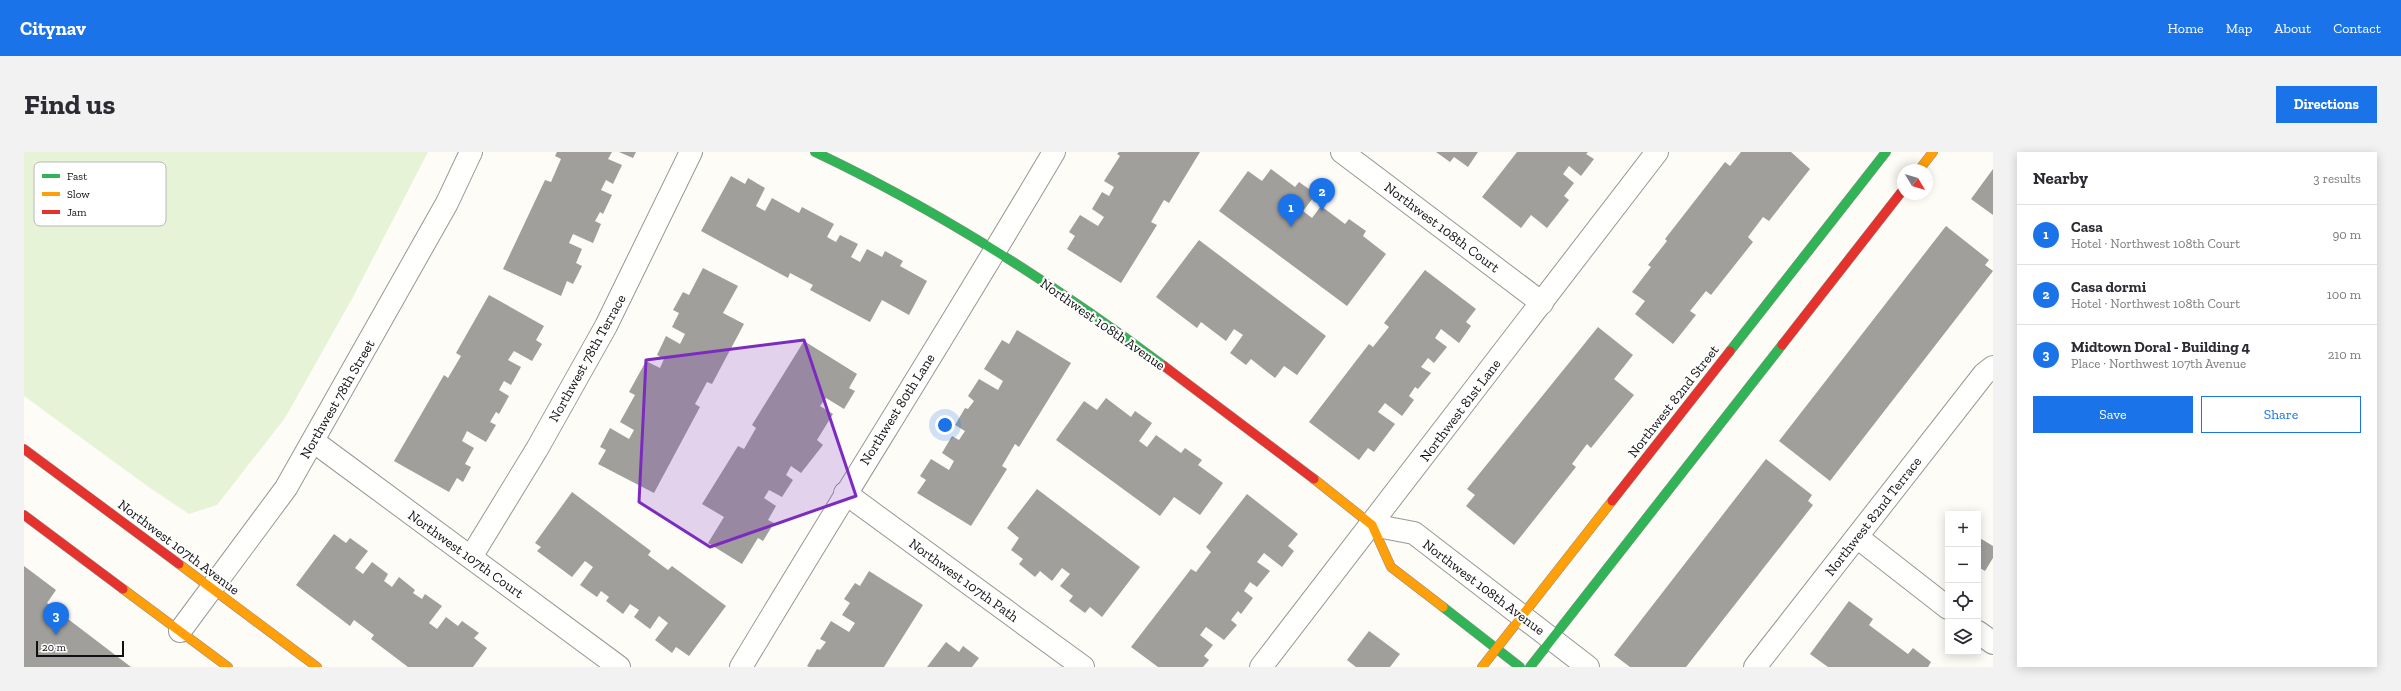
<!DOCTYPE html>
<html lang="en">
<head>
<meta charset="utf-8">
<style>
	:root { --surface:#fff; --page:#f2f2f3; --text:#2b2b33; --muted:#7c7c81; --line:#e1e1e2; --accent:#1a73e8 }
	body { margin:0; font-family:"Zilla Slab",serif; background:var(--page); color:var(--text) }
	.controls { position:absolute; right:12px; bottom:12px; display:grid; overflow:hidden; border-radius:0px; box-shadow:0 2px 10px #0003 }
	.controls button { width:36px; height:36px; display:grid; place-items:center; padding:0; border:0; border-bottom:1px solid var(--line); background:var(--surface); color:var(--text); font:20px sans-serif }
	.compass { position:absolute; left:1873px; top:12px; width:36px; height:36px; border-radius:50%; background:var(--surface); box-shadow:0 2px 10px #0003; rotate:128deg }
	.scale { position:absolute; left:12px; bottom:10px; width:88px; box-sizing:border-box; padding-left:4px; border:2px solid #111; border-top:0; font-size:11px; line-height:14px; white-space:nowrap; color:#111; -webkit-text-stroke:3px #fff; paint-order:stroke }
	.you { position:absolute; left:921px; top:273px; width:14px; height:14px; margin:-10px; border:3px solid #fff; border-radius:50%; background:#1a73e8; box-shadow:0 0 0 6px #1a73e833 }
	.badge { display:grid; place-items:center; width:26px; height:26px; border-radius:50%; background:var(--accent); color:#fff; font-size:13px; font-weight:700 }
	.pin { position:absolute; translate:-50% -33px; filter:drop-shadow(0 1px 2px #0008) }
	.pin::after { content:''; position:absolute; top:21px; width:14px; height:12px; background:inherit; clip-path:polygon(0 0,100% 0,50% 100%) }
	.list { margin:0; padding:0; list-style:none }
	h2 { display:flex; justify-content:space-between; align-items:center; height:52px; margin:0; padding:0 16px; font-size:17px }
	h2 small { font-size:13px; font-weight:400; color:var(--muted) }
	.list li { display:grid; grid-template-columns:26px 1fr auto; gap:12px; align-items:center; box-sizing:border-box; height:60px; padding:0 16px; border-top:1px solid var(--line) }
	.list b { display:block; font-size:15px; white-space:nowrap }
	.list p { margin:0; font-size:13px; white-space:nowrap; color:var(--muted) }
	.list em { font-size:13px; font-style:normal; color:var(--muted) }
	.actions { display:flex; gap:8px; padding:12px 16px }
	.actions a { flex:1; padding:9px 0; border:1px solid var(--accent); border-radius:0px; text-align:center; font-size:14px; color:var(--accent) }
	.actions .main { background:var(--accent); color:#fff }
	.icon { flex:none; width:22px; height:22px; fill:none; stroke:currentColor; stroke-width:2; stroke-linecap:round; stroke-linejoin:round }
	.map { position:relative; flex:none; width:1969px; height:515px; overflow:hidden; border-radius:0px }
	header { display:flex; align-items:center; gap:24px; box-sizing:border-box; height:56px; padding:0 20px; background:var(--accent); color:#fff }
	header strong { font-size:19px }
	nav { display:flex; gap:22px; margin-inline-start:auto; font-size:14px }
	.intro { display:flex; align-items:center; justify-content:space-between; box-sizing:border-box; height:96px; padding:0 24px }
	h1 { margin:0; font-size:28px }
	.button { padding:10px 18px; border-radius:0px; background:var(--accent); color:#fff; font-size:14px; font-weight:700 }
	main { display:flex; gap:24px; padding:0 24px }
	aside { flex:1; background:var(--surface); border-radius:0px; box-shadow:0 2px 10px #0003 }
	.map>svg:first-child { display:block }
</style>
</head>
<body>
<header>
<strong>Citynav</strong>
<nav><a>Home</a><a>Map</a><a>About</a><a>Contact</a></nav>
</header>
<div class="intro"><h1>Find us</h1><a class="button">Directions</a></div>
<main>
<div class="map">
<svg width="1969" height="515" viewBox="0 0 1969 515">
	<rect width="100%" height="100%" fill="#fdfcf7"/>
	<!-- green -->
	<polygon fill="#e7f3d7" points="0,0 404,0 329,145 261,266 193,353 165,362 126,336 0,244"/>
	<!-- building -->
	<g fill="#a19f9c">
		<polygon points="533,0 588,0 584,7 598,13 589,32 582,28 577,38 588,43 579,62 576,60 571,69 577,72 569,91 549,82 545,91 558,97 552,111 558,114 549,132 543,129 537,144 479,117 521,28 527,30 537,7 531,4"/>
		<polygon points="595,0 612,0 609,6"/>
		<polygon points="1095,0 1176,0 1145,51 1140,48 1127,70 1133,73 1097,131 1043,97 1051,84 1045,80 1056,63 1074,74 1080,65 1068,57 1078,40 1085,44 1090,35 1080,29 1096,4 1093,2"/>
		<polygon points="1412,0 1454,0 1444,15 1430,5 1426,10"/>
		<polygon points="1493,0 1564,0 1562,2 1570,7 1557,24 1545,14 1539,22 1550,31 1540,44 1545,48 1523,76 1507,63 1497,76 1458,45"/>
		<polygon points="1717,0 1767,0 1786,17 1745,69 1739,65 1724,85 1729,90 1687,143 1682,139 1666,159 1672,163 1649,192 1611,162 1621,149 1608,140 1627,115 1624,113 1643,89 1641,87 1701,10 1706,14"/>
		<polygon points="1247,17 1271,35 1275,30 1292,42 1279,59 1288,66 1297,54 1321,72 1325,67 1342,79 1339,84 1362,102 1323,154 1195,59 1224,19 1238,29"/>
		<polygon points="1969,17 1969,63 1947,47"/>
		<polygon points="707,24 721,32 724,26 741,36 732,54 741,59 748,46 775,61 778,55 810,72 803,85 812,90 816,83 834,92 827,105 836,110 843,97 858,105 861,99 879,109 876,114 903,129 885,163 858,148 846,170 786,138 789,133 766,121 764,126 677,79"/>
		<polygon points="1922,74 1965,108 1961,113 1969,119 1806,329 1755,289"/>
		<polygon points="1175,88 1302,184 1273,223 1260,214 1251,226 1227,207 1222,213 1206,201 1219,183 1210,177 1202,189 1177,170 1173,176 1132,145"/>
		<polygon points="679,116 714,134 699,161 720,172 688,232 683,230 671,252 676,255 630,341 574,312 582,298 576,295 586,276 605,287 610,278 596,270 611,243 605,240 622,209 636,216 640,207 633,203 642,184 656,192 661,182 648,175 655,161 649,158 659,140 665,143"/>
		<polygon points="1401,118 1452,157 1442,170 1447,174 1435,191 1417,177 1411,186 1423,195 1410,211 1404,206 1397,215 1407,221 1394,237 1391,235 1385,244 1390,248 1378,264 1361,251 1354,260 1371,272 1350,300 1344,296 1335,308 1285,270 1345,192 1349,195 1365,175 1360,171"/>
		<polygon points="465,143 520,174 512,188 518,192 508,209 490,199 484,208 497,215 487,233 480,229 475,238 485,244 475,262 472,260 466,270 472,273 462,290 443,279 438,289 450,296 441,312 447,315 439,330 433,326 425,340 370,309 420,223 424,226 437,204 432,201"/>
		<polygon points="1574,175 1609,203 1590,227 1610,243 1567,296 1563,292 1548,312 1552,315 1490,393 1442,354 1451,343 1443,337"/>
		<polygon points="993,178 1047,211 995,295 991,292 978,314 983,317 947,374 893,341 902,328 896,324 907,307 925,318 930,309 918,301 928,284 935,288 941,279 931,273 941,256 944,257 950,249 944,244 955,227 974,238 979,229 960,217 978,188 985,192"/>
		<polygon points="780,189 833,222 825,236 831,239 820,257 802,246 796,254 809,262 793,288 799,293 777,321 767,314 762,323 769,328 758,345 745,338 740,346 752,354 744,368 750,371 739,389 734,386 718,412 684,391 700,365 678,352 714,294 720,297 732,276 728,273"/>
		<polygon points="1082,246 1107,265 1111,259 1128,271 1115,289 1123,295 1132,283 1157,301 1161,296 1178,308 1174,313 1199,331 1176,363 1150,345 1136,364 1032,288 1060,249 1073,258"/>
		<polygon points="1742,307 1788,343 1784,349 1789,353 1662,515 1606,515 1590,503"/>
		<polygon points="1013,337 1116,415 1078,465 1066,455 1061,461 1045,449 1049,444 1036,434 1046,422 1038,416 1028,429 1016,419 1011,425 995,412 999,407 987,398 995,386 983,376"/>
		<polygon points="548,340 627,399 624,403 644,418 648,414 702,454 665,504 652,495 648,501 631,488 644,471 635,464 626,477 610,465 615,458 606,452 599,462 582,449 585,445 577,439 573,445 556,433 569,415 561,409 548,425 513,399 517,395 511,391"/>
		<polygon points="1223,342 1274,382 1264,394 1270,399 1258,415 1240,401 1233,410 1246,419 1233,435 1226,430 1220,439 1229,446 1217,462 1214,459 1207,468 1213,473 1200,488 1182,475 1176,483 1189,493 1180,504 1185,508 1179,515 1134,515 1107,495 1167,417 1172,420 1187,400 1182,395"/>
		<polygon points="310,382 322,391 326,386 344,399 331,416 339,422 348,410 364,422 360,429 368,435 375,425 391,438 389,441 398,447 401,442 418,454 405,471 413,477 422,465 434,474 438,469 455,481 450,486 463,496 449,515 384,515 347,487 350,483 330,468 326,474 272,433"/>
		<polygon points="1954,385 1969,394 1969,406 1961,419 1954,415"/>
		<polygon points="0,414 32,438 23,451 107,515 0,515"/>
		<polygon points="845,419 899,453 860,515 785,515 783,514 793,497 796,498 802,490 796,487 807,469 825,480 831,471 818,463 826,451 820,447 831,431 836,434"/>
		<polygon points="1825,449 1849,467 1845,473 1884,502 1889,496 1907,510 1904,515 1804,515 1786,502"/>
		<polygon points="1345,479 1376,502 1366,515 1332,515 1323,508"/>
		<polygon points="922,490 935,500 939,494 955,506 948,515 903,515"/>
	</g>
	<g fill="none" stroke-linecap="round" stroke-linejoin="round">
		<defs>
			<g id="street">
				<polyline points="1318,0 1518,151"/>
				<polyline points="289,289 595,515"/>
				<polyline points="821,341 1059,515"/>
				<polyline points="1348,373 1390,381 1564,515"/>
				<polyline points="1833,385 1924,456"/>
				<polyline points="447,405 513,297 582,174 667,0"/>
				<polyline points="156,479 262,336 423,51 447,0"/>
				<polyline points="1954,480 1969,491"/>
				<path d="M717,515c103,-172 211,-342 313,-515"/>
				<polyline points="1237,515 1633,0"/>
				<polyline points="1731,515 1960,222 1969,215"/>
			</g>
			<g id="fast">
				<path d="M791,0c123,58 240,133 349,214"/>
				<polyline points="1706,199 1862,0"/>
				<polyline points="1419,455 1496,515"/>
				<polyline points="1506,515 1758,193"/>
			</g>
			<g id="slow">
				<polyline points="1895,18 1909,0"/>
				<polyline points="1290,327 1348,373 1367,415 1419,455"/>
				<polyline points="155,412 293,515"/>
				<polyline points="99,437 204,515"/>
				<polyline points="1458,515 1588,349"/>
			</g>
			<g id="jam">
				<polyline points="1758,193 1879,38"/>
				<polyline points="1140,214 1290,327"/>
				<polyline points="0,297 155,412"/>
				<polyline points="1588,349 1706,199"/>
				<polyline points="0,363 99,437"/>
			</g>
		</defs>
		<!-- street casing -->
		<use href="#street" stroke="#979795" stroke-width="24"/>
		<!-- fast casing -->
		<use href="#fast" stroke="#8e8d8b" stroke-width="10"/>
		<!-- slow casing -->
		<use href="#slow" stroke="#8e8d8b" stroke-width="10"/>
		<!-- jam casing -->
		<use href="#jam" stroke="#8e8d8b" stroke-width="10"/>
		<!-- street -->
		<use href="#street" stroke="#fffffe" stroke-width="22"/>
		<!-- fast -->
		<use href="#fast" stroke="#30b455" stroke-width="9"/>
		<!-- slow -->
		<use href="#slow" stroke="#ff9f0a" stroke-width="9"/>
		<!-- jam -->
		<use href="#jam" stroke="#e5322d" stroke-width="9"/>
	</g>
	<!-- marked area -->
	<path fill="#7b2cbf" fill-opacity="0.2" stroke="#7b2cbf" stroke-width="3" stroke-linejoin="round" d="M780,188l52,156 -146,51 -71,-45 7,-142z"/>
	<g text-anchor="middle" stroke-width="4" stroke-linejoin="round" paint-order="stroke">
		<!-- street labels -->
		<g font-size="14" fill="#111" stroke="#fff">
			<text transform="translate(1418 75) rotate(37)" y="5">Northwest 108th Court</text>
			<text transform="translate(1079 172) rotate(35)" y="5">Northwest 108th Avenue</text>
			<text transform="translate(563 206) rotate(-61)" y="5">Northwest 78th Terrace</text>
			<text transform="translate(313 247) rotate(-60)" y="5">Northwest 78th Street</text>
			<text transform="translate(1649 249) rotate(-52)" y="5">Northwest 82nd Street</text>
			<text transform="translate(873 257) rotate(-58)" y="5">Northwest 80th Lane</text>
			<text transform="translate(1436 258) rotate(-53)" y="5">Northwest 81st Lane</text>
			<text transform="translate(1849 364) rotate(-52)" y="5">Northwest 82nd Terrace</text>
			<text transform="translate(155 395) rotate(37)" y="5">Northwest 107th Avenue</text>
			<text transform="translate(442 402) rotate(36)" y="5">Northwest 107th Court</text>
			<text transform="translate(940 428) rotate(36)" y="5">Northwest 107th Path</text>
			<text transform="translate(1460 435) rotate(37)" y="5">Northwest 108th Avenue</text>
		</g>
	</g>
	<!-- legend -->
	<rect x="10" y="10" width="132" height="64" rx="6" fill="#fff" stroke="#b8b8b8" stroke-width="1"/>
	<rect x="18" y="22" width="18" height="4" fill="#30b455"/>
	<rect x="18" y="40" width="18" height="4" fill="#ff9f0a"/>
	<rect x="18" y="58" width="18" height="4" fill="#e5322d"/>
	<g font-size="11" fill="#111">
		<text x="43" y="28">Fast</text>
		<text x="43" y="46">Slow</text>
		<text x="43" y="64">Jam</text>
	</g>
</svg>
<div class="controls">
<button>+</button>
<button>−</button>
<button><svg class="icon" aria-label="locate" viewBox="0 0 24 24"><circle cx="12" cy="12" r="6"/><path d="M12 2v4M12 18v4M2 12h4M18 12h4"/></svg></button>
<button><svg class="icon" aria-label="layers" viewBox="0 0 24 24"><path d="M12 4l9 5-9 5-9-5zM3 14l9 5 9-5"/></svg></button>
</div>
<svg class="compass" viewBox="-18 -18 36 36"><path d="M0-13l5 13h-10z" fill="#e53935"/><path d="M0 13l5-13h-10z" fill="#7c7c81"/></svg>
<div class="scale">20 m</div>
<div class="you"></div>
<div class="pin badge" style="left:1267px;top:75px">1</div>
<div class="pin badge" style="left:1298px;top:59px">2</div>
<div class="pin badge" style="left:32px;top:483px">3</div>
</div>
<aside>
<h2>Nearby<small>3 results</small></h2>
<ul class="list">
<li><span class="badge">1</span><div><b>Casa</b><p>Hotel · Northwest 108th Court</p></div><em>90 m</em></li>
<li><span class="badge">2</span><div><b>Casa dormi</b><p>Hotel · Northwest 108th Court</p></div><em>100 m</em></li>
<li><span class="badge">3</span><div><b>Midtown Doral - Building 4</b><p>Place · Northwest 107th Avenue</p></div><em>210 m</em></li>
</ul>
<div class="actions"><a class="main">Save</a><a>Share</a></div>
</aside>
</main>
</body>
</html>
